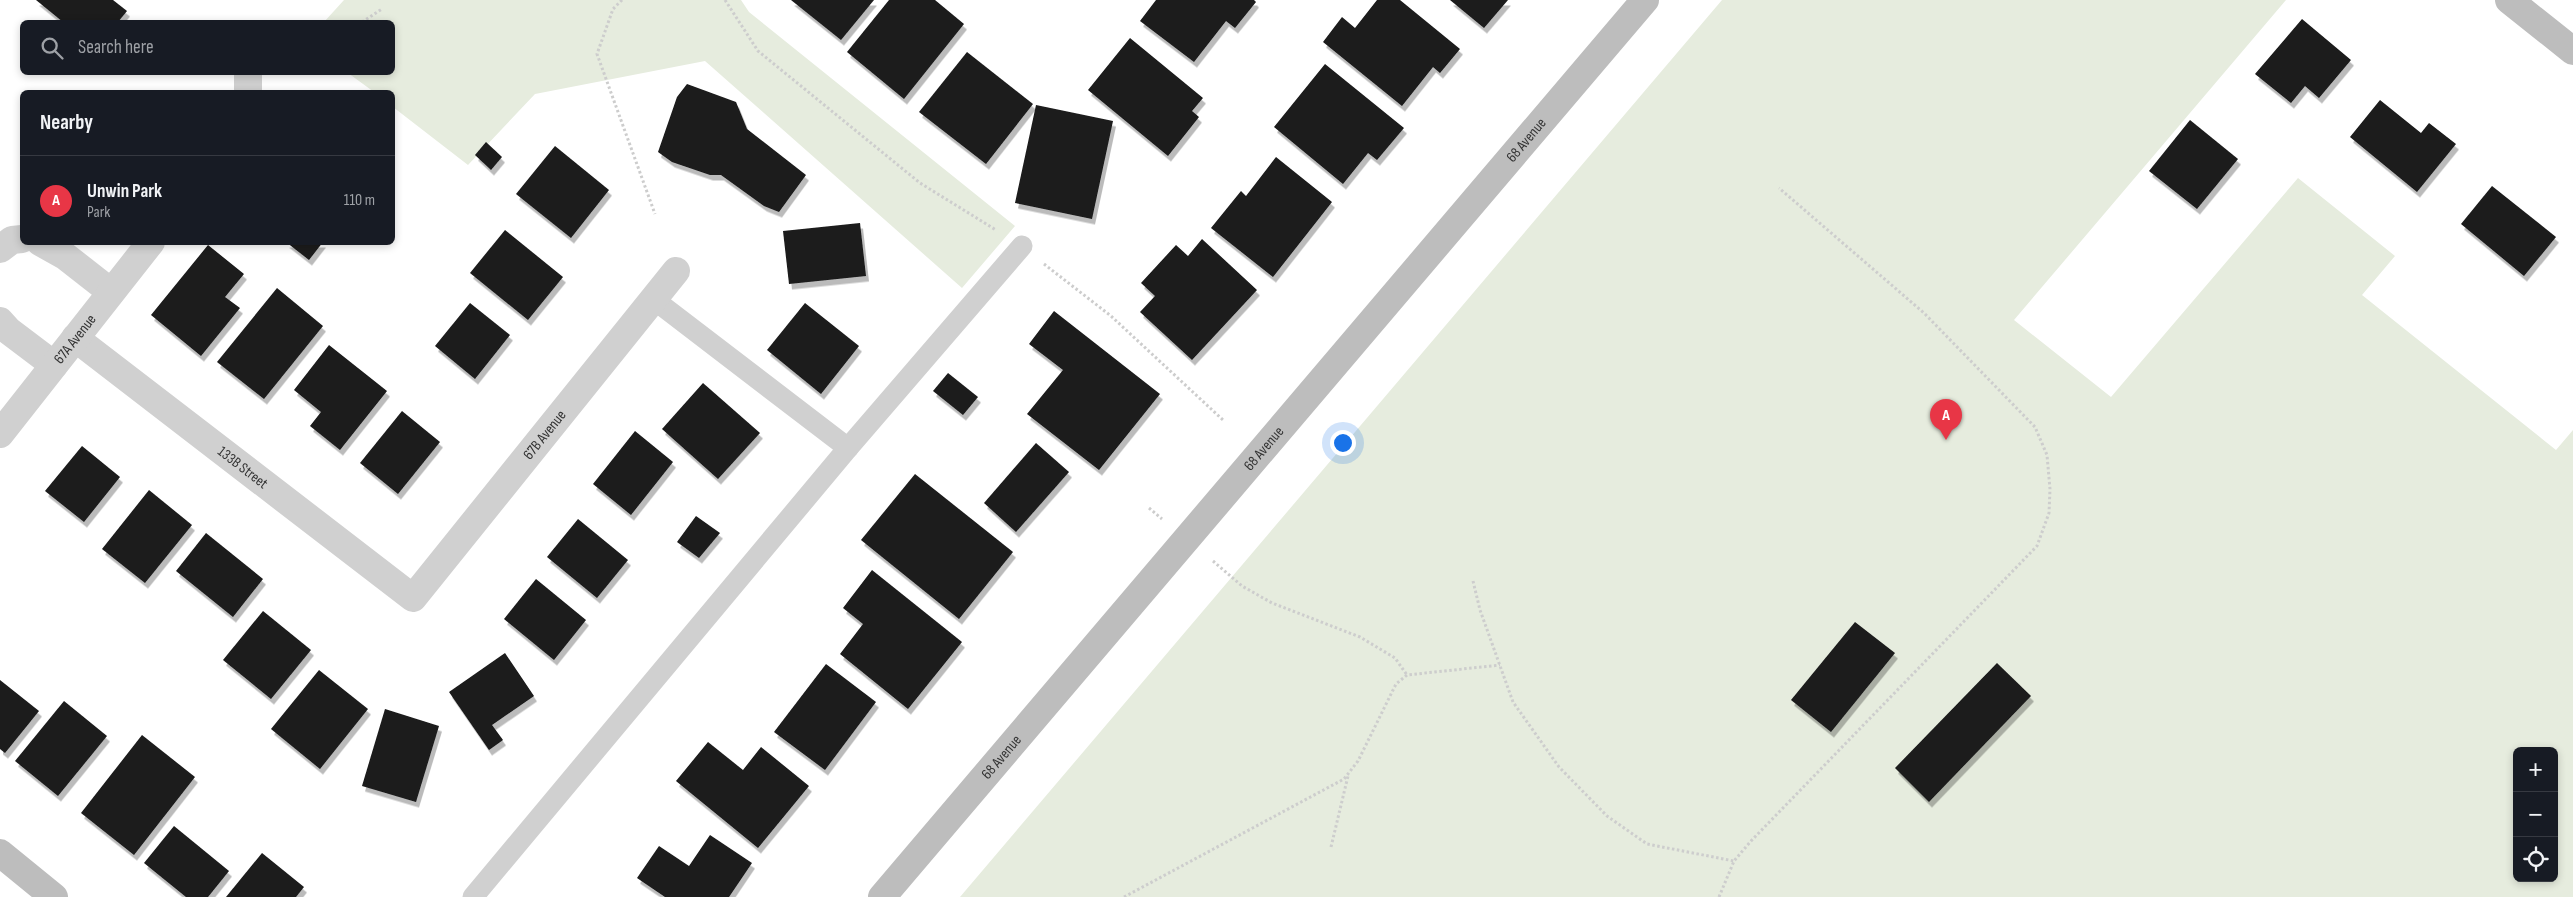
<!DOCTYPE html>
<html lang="en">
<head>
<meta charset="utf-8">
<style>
	:root { --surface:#171b24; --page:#20242c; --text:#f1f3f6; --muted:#9ea1a6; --line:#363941; --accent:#e83646 }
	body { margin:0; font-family:"Sofia Sans Condensed",sans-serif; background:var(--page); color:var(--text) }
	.controls { position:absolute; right:15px; bottom:15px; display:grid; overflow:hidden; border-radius:8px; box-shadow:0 2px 8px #0003 }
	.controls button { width:45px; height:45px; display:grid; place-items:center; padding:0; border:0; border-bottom:1px solid var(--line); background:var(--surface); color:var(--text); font:25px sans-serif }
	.you { position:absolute; left:1342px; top:442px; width:18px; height:18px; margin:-12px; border:4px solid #fff; border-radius:50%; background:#1a73e8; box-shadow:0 0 0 8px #1a73e833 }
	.badge { display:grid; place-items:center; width:32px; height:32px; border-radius:50%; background:var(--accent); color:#fff; font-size:16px; font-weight:700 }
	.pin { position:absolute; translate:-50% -41px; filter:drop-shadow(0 1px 2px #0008) }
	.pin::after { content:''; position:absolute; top:26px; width:18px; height:15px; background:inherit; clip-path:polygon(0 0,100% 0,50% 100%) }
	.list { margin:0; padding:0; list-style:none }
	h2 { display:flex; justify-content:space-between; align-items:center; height:65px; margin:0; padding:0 20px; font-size:21px }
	h2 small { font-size:16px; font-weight:400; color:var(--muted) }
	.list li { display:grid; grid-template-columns:32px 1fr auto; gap:15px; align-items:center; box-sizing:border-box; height:90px; padding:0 20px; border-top:1px solid var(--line) }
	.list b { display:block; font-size:19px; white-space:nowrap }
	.list p { margin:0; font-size:16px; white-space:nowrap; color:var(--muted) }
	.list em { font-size:16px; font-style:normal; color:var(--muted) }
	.icon { flex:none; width:28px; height:28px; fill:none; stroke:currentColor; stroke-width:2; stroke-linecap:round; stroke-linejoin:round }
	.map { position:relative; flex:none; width:2573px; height:897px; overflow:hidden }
	.search { position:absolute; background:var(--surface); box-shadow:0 2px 8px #0003; left:20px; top:20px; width:375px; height:55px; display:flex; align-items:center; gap:12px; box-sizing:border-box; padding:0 18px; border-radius:8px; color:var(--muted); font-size:19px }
	.panel { position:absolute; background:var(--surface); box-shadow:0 2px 8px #0003; left:20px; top:90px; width:375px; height:155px; border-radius:8px }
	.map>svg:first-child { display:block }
</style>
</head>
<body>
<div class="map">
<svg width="2573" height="897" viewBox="0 0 2573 897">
	<defs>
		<filter id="shadow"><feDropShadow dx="3" dy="5.5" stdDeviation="0" flood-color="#0004"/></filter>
	</defs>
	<rect width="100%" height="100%" fill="#fff"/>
	<!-- green -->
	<g fill="#e6ecde" fill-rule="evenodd">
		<polygon points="344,0 741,0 749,12 1015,226 962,288 705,61 535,94 468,165 393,107 392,92 374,92 348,73 392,72 392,22 324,22"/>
		<path d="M1722,0h564l-272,320 97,77 187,-219 97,78 -33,39 194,155 17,-20v467h-1613zM2517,751h37v127h-37z"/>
	</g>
	<!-- building -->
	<g fill="#1a1a1a" filter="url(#shadow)">
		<polygon points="36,0 113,0 127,11 118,22 63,22"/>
		<polygon points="791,0 874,0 841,40"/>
		<polygon points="889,0 935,0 964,24 904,99 847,52"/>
		<polygon points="1156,0 1254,0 1256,2 1235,28 1226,21 1194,62 1140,21"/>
		<polygon points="1377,0 1400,0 1460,49 1440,73 1433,67 1402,106 1323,42 1342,17 1355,28"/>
		<polygon points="1450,0 1508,0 1484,28"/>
		<polygon points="2302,19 2351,60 2319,98 2305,86 2291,103 2255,74"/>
		<polygon points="1130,38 1203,98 1192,111 1199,117 1168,156 1088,90"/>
		<polygon points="967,52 1033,104 986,164 919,112"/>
		<polygon points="1325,64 1404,128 1377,160 1368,153 1343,184 1274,127"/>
		<polygon points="687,84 736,102 747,129 806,175 779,212 764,206 721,175 710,175 672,162 658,152 677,97"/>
		<polygon points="2380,100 2421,133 2429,123 2456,144 2417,192 2350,137"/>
		<polygon points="1036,105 1113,121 1092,219 1015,203"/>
		<polygon points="2190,120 2238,159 2197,209 2149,171"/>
		<polygon points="486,142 502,157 491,170 475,155"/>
		<polygon points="555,146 609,190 571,238 516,194"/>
		<polygon points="1276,157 1332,202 1273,277 1211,228 1241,191 1246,196"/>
		<polygon points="2492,186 2556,237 2524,276 2461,224"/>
		<polygon points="860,223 866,276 789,284 783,231"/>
		<polygon points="505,230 563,277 528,320 470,273"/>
		<polygon points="1202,239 1257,290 1192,360 1140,312 1155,296 1141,283 1176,245 1188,256"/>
		<polygon points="286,242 323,242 309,260"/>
		<polygon points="208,245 244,274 225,297 240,308 201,356 151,315"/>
		<polygon points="277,288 323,326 264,399 217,362"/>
		<polygon points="470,303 510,335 475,379 435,346"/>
		<polygon points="805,303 859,346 821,394 767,350"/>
		<polygon points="1054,311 1160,394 1099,470 1027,414 1063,370 1029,344"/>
		<polygon points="329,345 387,391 340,450 310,426 321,412 294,390"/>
		<polygon points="948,373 978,397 963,415 933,391"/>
		<polygon points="703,383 760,433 718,479 662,429"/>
		<polygon points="402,411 440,442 398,494 360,463"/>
		<polygon points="635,431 673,462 631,515 593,484"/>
		<polygon points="1036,443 1069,472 1016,532 984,503"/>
		<polygon points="82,446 120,477 84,522 45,491"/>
		<polygon points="915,474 1013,552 959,619 861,540"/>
		<polygon points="149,490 192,525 145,583 102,549"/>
		<polygon points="696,516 720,533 699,558 677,542"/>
		<polygon points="578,519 628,560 597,598 547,557"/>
		<polygon points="206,533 263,579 233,617 176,571"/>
		<polygon points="872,570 962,642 908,709 840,654 863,624 843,608"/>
		<polygon points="536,579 586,620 554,660 504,619"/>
		<polygon points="263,611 311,650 271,699 223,660"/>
		<polygon points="1855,622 1895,653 1831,732 1791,700"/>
		<polygon points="505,653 534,696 492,725 503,740 489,750 449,692"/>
		<polygon points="1997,663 2031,696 1929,802 1895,768"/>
		<polygon points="826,664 876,702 825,770 774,732"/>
		<polygon points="319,670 368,709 320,769 271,729"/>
		<polygon points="0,680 39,711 5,753 0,749"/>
		<polygon points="64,701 107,736 58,796 15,761"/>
		<polygon points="385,709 439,726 416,802 362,786"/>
		<polygon points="142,735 195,777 134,855 81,813"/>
		<polygon points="708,742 743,770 761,747 809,786 758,848 676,781"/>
		<polygon points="174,826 229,871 208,897 186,897 144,863"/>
		<polygon points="710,835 752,863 729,897 665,897 637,878 659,846 689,866"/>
		<polygon points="262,853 304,887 296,897 226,897"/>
	</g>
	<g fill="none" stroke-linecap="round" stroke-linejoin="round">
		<!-- path -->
		<g stroke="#cdcdcd" stroke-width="3" stroke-dasharray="2.5 2.5" stroke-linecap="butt">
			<polyline points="622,0 613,9 597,54 655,214"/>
			<polyline points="725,0 758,51 920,183 996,230"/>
			<polyline points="362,22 382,9"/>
			<polyline points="1044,264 1111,316 1223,420"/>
			<polyline points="1149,508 1162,519"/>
			<polyline points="1213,561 1242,586 1272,603 1360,637 1395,658 1407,675"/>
			<polyline points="1473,581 1480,610 1513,702 1559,767 1607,816 1647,844 1734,861"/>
			<polyline points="1331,847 1348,776"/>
			<polyline points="1124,897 1344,779 1358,761 1396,684 1407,675 1500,665"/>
			<polyline points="1719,897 1734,861 1751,841 2037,546 2049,513 2050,489 2047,455 2035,427 1924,313 1779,188"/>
		</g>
		<!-- lane -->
		<g stroke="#d0d0d0" stroke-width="21">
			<polyline points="652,298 848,448"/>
			<polyline points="473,897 848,448 1022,246"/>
		</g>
		<!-- street -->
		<g stroke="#d0d0d0" stroke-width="28">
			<polyline points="248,72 248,92"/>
			<polyline points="40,242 65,256 111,292"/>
			<polyline points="0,249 12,240 22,239"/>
			<polyline points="0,321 9,331 54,365"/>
			<path id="s1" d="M75,338l338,260 263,-327"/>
			<path id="s2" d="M0,434l151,-192"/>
		</g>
		<!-- secondary -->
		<g stroke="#bdbdbd" stroke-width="28">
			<polyline points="2509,0 2573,51"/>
			<polyline points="0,853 54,897"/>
			<path id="s3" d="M882,897l763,-897"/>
		</g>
	</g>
	<g text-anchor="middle" stroke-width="5" stroke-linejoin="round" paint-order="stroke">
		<!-- street labels -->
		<g font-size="15" fill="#333" stroke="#fff">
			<text dy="5" stroke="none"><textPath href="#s3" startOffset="994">68 Avenue</textPath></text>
			<text dy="5" stroke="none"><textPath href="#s2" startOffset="121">67A Avenue</textPath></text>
			<text dy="5" stroke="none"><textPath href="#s1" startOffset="636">67B Avenue</textPath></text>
			<text dy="5" stroke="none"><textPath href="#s3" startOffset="589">68 Avenue</textPath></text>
			<text dy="5" stroke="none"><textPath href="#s1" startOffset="212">133B Street</textPath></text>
			<text dy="5" stroke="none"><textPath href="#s3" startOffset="184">68 Avenue</textPath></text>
		</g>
	</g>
</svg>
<div class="controls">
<button>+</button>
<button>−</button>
<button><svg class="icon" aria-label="locate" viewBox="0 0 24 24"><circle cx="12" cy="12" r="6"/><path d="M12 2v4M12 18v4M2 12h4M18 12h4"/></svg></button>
</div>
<div class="you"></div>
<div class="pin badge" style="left:1946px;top:440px">A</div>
<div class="search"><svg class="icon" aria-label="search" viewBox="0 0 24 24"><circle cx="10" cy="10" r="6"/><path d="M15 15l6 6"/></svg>Search here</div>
<section class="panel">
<h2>Nearby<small></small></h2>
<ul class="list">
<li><span class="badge">A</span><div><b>Unwin Park</b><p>Park</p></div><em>110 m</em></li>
</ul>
</section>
</div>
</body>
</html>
